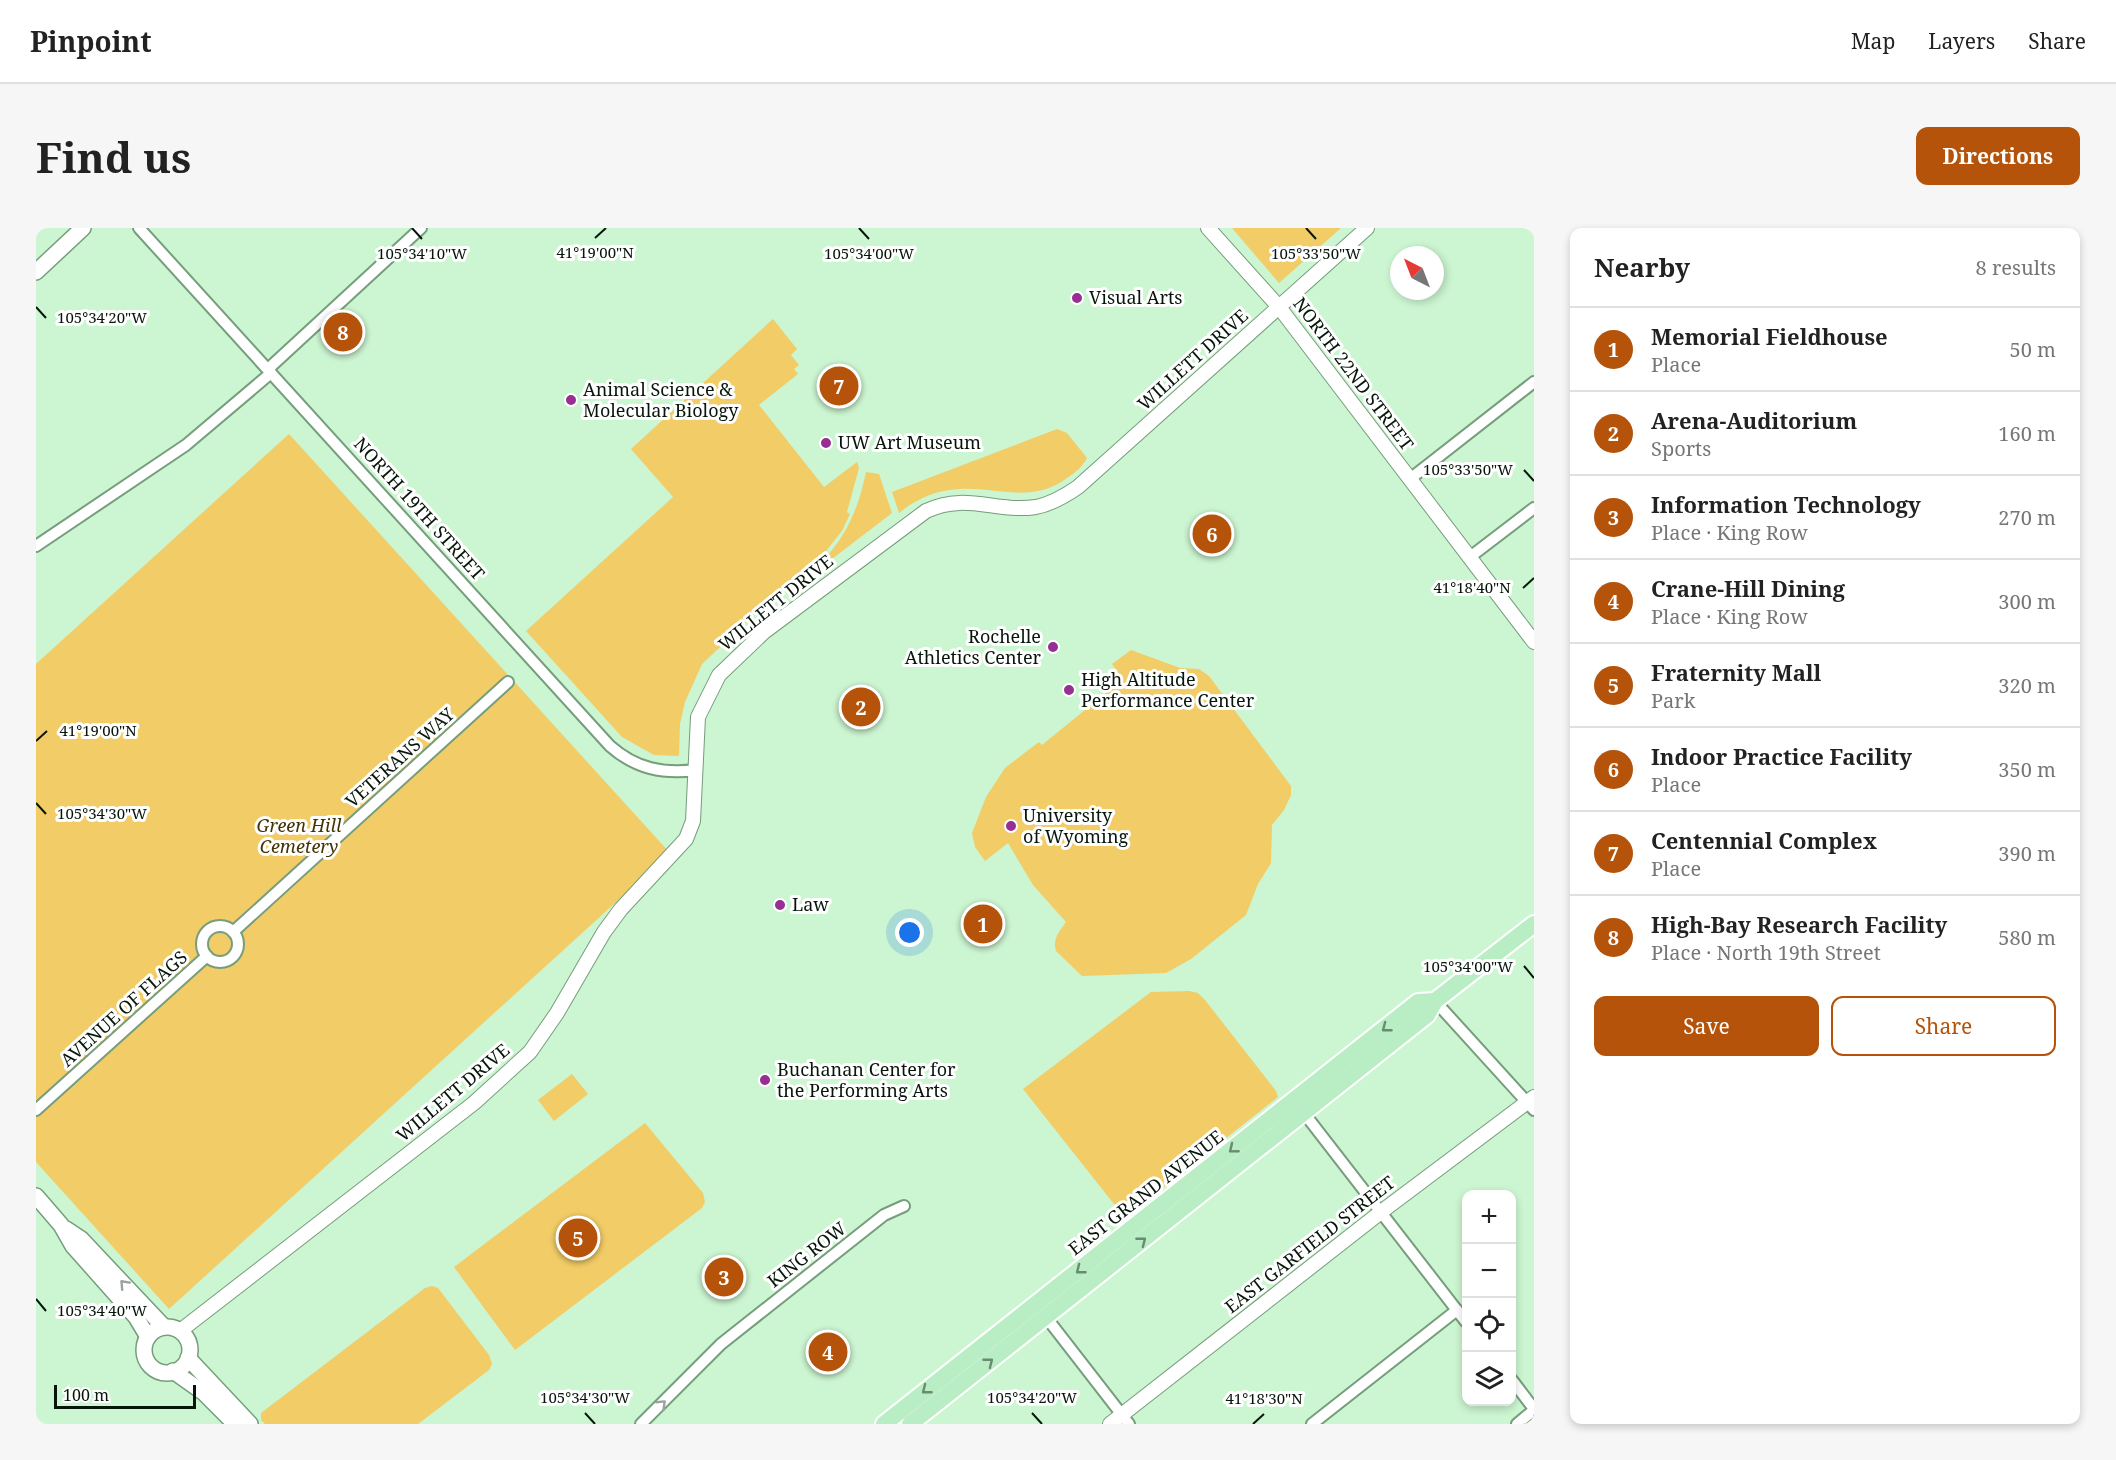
<!DOCTYPE html>
<html lang="en">
<head>
<meta charset="utf-8">
<style>
	:root { --surface:#fff; --page:#f6f6f6; --text:#222; --muted:#767676; --line:#e0e0e0; --accent:#b45309 }
	body { margin:0; font-family:"Noto Serif",serif; background:var(--page); color:var(--text) }
	.controls { position:absolute; right:18px; bottom:18px; display:grid; overflow:hidden; border-radius:12px; box-shadow:0 3px 9px #0003 }
	.controls button { width:54px; height:54px; display:grid; place-items:center; padding:0; border:0; border-bottom:2px solid var(--line); background:var(--surface); color:var(--text); font:30px sans-serif }
	.compass { position:absolute; left:1354px; top:18px; width:54px; height:54px; border-radius:50%; background:var(--surface); box-shadow:0 3px 9px #0003; rotate:318deg }
	.scale { position:absolute; left:18px; bottom:15px; width:142px; box-sizing:border-box; padding-left:6px; border:3px solid #07160a; border-top:0; font-size:16px; line-height:21px; white-space:nowrap; color:#07160a; -webkit-text-stroke:4px #fff; paint-order:stroke }
	.you { position:absolute; left:874px; top:705px; width:21px; height:21px; margin:-15px; border:4px solid #fff; border-radius:50%; background:#1a73e8; box-shadow:0 0 0 9px #1a73e833 }
	.badge { display:grid; place-items:center; width:39px; height:39px; border-radius:50%; background:var(--accent); color:#fff; font-size:20px; font-weight:700 }
	.pin { position:absolute; translate:-50% -50%; border:3px solid #fff; box-shadow:0 2px 6px #0006 }
	.list { margin:0; padding:0; list-style:none }
	h2 { display:flex; justify-content:space-between; align-items:center; height:78px; margin:0; padding:0 24px; font-size:26px }
	h2 small { font-size:20px; font-weight:400; color:var(--muted) }
	.list li { display:grid; grid-template-columns:39px 1fr auto; gap:18px; align-items:center; box-sizing:border-box; height:84px; padding:0 24px; border-top:2px solid var(--line) }
	.list b { display:block; font-size:22px; white-space:nowrap }
	.list p { margin:0; font-size:20px; white-space:nowrap; color:var(--muted) }
	.list em { font-size:20px; font-style:normal; color:var(--muted) }
	.actions { display:flex; gap:12px; padding:18px 24px }
	.actions a { flex:1; padding:14px 0; border:2px solid var(--accent); border-radius:12px; text-align:center; font-size:21px; color:var(--accent) }
	.actions .main { background:var(--accent); color:#fff }
	.icon { flex:none; width:33px; height:33px; fill:none; stroke:currentColor; stroke-width:2; stroke-linecap:round; stroke-linejoin:round }
	.map { position:relative; flex:none; width:1498px; height:1196px; overflow:hidden; border-radius:12px }
	header { display:flex; align-items:center; gap:36px; box-sizing:border-box; height:84px; padding:0 30px; background:var(--surface); border-bottom:2px solid var(--line) }
	header strong { font-size:28px }
	nav { display:flex; gap:33px; margin-inline-start:auto; font-size:21px }
	.intro { display:flex; align-items:center; justify-content:space-between; box-sizing:border-box; height:144px; padding:0 36px }
	h1 { margin:0; font-size:42px }
	.button { padding:15px 27px; border-radius:12px; background:var(--accent); color:#fff; font-size:21px; font-weight:700 }
	main { display:flex; gap:36px; padding:0 36px }
	aside { flex:1; background:var(--surface); border-radius:12px; box-shadow:0 3px 9px #0003 }
	.map>svg:first-child { display:block }
</style>
</head>
<body>
<header>
<strong>Pinpoint</strong>
<nav><a>Map</a><a>Layers</a><a>Share</a></nav>
</header>
<div class="intro"><h1>Find us</h1><a class="button">Directions</a></div>
<main>
<div class="map">
<svg width="1498" height="1196" viewBox="0 0 1498 1196">
	<rect width="100%" height="100%" fill="#ccf5d1"/>
	<!-- green -->
	<g fill="#f2cc66">
		<polygon points="1196,0 1305,0 1243,55"/>
		<polygon points="737,91 761,121 755,127 763,137 758,141 762,146 723,177 788,259 821,234 823,240 811,284 814,286 806,303 781,334 743,364 666,436 649,474 644,496 643,528 618,527 586,509 490,403 637,269 595,221"/>
		<path d="M1021,201l10,4 20,25c-4,8 -12,15 -20,20 -35,26 -69,9 -108,11 -23,1 -43,10 -60,24l-7,-21z"/>
		<polygon points="253,206 634,625 133,1081 0,934 0,436"/>
		<path d="M830,244l13,2 13,39 -94,72c39,-35 57,-60 68,-113z"/>
		<path d="M1095,422l49,18 19,1 10,7 82,110v9l-7,15 -12,15 -1,38 -13,21 -12,31 -55,44 -25,14 -84,3 -26,-25c-4,-12 4,-20 10,-29l-33,-37 -25,-42 -23,18 -10,-14 -3,-14 14,-36 19,-29 34,-26 3,3 81,-66 -11,-15z"/>
		<polygon points="1153,763 1162,765 1169,772 1240,863 1242,869 1089,990 987,861 1115,764"/>
		<polygon points="536,846 552,866 518,893 502,872"/>
		<polygon points="609,895 667,965 669,974 666,980 479,1122 418,1039"/>
		<polygon points="396,1058 402,1060 453,1127 456,1136 453,1142 382,1196 229,1196 225,1192 225,1185 389,1060"/>
	</g>
	<g fill="none" stroke-linecap="round" stroke-linejoin="round">
		<defs>
			<g id="minor">
				<path d="M103,0l471,518c26,23 53,28 86,24"/>
				<polyline points="232,141 385,0"/>
				<polyline points="1374,251 1498,154"/>
				<polyline points="0,318 150,217 235,145"/>
				<polyline points="1434,329 1498,280"/>
				<circle cx="184" cy="716" r="18"/>
				<polyline points="197,704 472,454"/>
				<polyline points="1399,773 1498,882"/>
				<polyline points="0,882 171,728"/>
				<polyline points="1268,885 1430,1094"/>
				<polyline points="1010,1089 1093,1196"/>
				<polyline points="1476,1152 1498,1181"/>
				<polyline points="605,1196 685,1116 848,987 868,978"/>
				<polyline points="1276,1196 1421,1082"/>
				<polyline points="1481,1196 1498,1182"/>
			</g>
			<g id="tertiary">
				<polyline points="1172,0 1243,79 1498,414"/>
				<path d="M144,1103l294,-228 56,-51 27,-39 47,-81 17,-23 65,-70 7,-18 5,-104 21,-42 45,-43 162,-121c40,-19 70,2 110,-4 15,-3 29,-11 42,-20l289,-259"/>
				<polyline points="1074,1196 1345,984 1498,869"/>
			</g>
			<g id="secondary">
				<polyline points="0,44 47,0"/>
				<polyline points="0,968 25,997 37,1018 100,1089 112,1109"/>
				<polyline points="30,1001 45,1011 128,1099"/>
				<circle cx="131" cy="1122" r="23"/>
				<polyline points="152,1130 214,1196"/>
				<polyline points="137,1143 168,1165 199,1196"/>
			</g>
			<g id="primary">
				<polyline points="848,1196 1382,774 1399,773"/>
				<polyline points="874,1196 1391,787 1399,773 1498,696"/>
			</g>
		</defs>
		<!-- minor casing -->
		<use href="#minor" stroke="#769d7c" stroke-width="14"/>
		<!-- tertiary casing -->
		<use href="#tertiary" stroke="#769d7c" stroke-width="16"/>
		<!-- secondary casing -->
		<use href="#secondary" stroke="#769d7c" stroke-width="18"/>
		<!-- primary casing -->
		<use href="#primary" stroke="#fff" stroke-width="20"/>
		<!-- minor -->
		<use href="#minor" stroke="#fff" stroke-width="10"/>
		<!-- tertiary -->
		<use href="#tertiary" stroke="#fff" stroke-width="14"/>
		<!-- secondary -->
		<use href="#secondary" stroke="#fff" stroke-width="15"/>
		<!-- primary -->
		<use href="#primary" stroke="#b9edc3" stroke-width="16"/>
	</g>
	<!-- one-way arrows -->
	<defs><path id="oneway-chevron" d="M-2-3.5L2.5 0L-2 3.5" fill="none" stroke-width="1.6" stroke-linecap="round" stroke-linejoin="round" transform="scale(1.5)"/></defs>
	<g stroke="#698c70">
		<use href="#oneway-chevron" transform="translate(1350 800) rotate(142)"/>
		<use href="#oneway-chevron" transform="translate(1197 921) rotate(141)"/>
		<use href="#oneway-chevron" transform="translate(1106 1013) rotate(-38)"/>
		<use href="#oneway-chevron" transform="translate(1044 1042) rotate(142)"/>
		<use href="#oneway-chevron" transform="translate(953 1134) rotate(-38)"/>
		<use href="#oneway-chevron" transform="translate(890 1162) rotate(142)"/>
	</g>
	<g stroke="#9ca29d">
		<use href="#oneway-chevron" transform="translate(88 1056) rotate(-133)"/>
		<use href="#oneway-chevron" transform="translate(626 1176) rotate(-44)"/>
	</g>
	<!-- ticks -->
	<path fill="none" stroke="#07160a" stroke-width="2" d="M376,0l10,11M823,0l10,11M1270,0l10,11M559,10l11,-10M0,79l10,11M1488,242l10,11M1487,360l11,-10M0,513l11,-10M0,575l10,11M1488,738l10,12M0,1071l10,12M549,1185l10,11M996,1185l10,11M1217,1196l11,-10"/>
	<!-- markers -->
	<g fill="#962e93" stroke="#fff" stroke-width="2">
		<circle cx="1041" cy="70" r="6"/>
		<circle cx="535" cy="172" r="6"/>
		<circle cx="790" cy="215" r="6"/>
		<circle cx="1017" cy="419" r="6"/>
		<circle cx="1033" cy="462" r="6"/>
		<circle cx="975" cy="598" r="6"/>
		<circle cx="744" cy="677" r="6"/>
		<circle cx="729" cy="852" r="6"/>
	</g>
	<g text-anchor="middle" stroke-width="6" stroke-linejoin="round" paint-order="stroke">
		<!-- poi labels -->
		<g font-size="18" fill="#07160a" stroke="#fff" text-anchor="start">
			<text x="1053" y="76">Visual Arts</text>
			<text x="547" y="168">Animal Science &amp;<tspan x="547" dy="21">Molecular Biology</tspan></text>
			<text x="802" y="221">UW Art Museum</text>
			<text x="1005" y="415" text-anchor="end">Rochelle<tspan x="1005" dy="21">Athletics Center</tspan></text>
			<text x="1045" y="458">High Altitude<tspan x="1045" dy="21">Performance Center</tspan></text>
			<text x="987" y="594">University<tspan x="987" dy="21">of Wyoming</tspan></text>
			<text x="756" y="683">Law</text>
			<text x="741" y="848">Buchanan Center for<tspan x="741" dy="21">the Performing Arts</tspan></text>
		</g>
		<!-- street labels -->
		<g font-size="18" fill="#07160a" stroke="#fff">
			<text transform="translate(1157 132) rotate(-42)" y="6">WILLETT DRIVE</text>
			<text transform="translate(1317 146) rotate(53)" y="6">NORTH 22ND STREET</text>
			<text transform="translate(383 281) rotate(48)" y="6">NORTH 19TH STREET</text>
			<text transform="translate(740 375) rotate(-39)" y="6">WILLETT DRIVE</text>
			<text transform="translate(364 530) rotate(-42)" y="6">VETERANS WAY</text>
			<text transform="translate(88 781) rotate(-42)" y="6">AVENUE OF FLAGS</text>
			<text transform="translate(417 865) rotate(-40)" y="6">WILLETT DRIVE</text>
			<text transform="translate(1110 965) rotate(-38)" y="6">EAST GRAND AVENUE</text>
			<text transform="translate(1274 1017) rotate(-38)" y="6">EAST GARFIELD STREET</text>
			<text transform="translate(771 1027) rotate(-38)" y="6">KING ROW</text>
		</g>
		<!-- park labels -->
		<g font-size="18" font-style="italic" fill="#453400" stroke="#fff">
			<text x="263" y="604">Green Hill<tspan x="263" dy="21">Cemetery</tspan></text>
		</g>
	</g>
	<g font-size="15" text-anchor="middle" fill="#07160a" stroke="#fff" stroke-width="6" stroke-linejoin="round" paint-order="stroke">
		<text x="559" y="30">41°19'00"N</text>
		<text x="386" y="31">105°34'10"W</text>
		<text x="833" y="31">105°34'00"W</text>
		<text x="1280" y="31">105°33'50"W</text>
		<text x="66" y="95">105°34'20"W</text>
		<text x="1432" y="247">105°33'50"W</text>
		<text x="1436" y="365">41°18'40"N</text>
		<text x="62" y="508">41°19'00"N</text>
		<text x="66" y="591">105°34'30"W</text>
		<text x="1432" y="744">105°34'00"W</text>
		<text x="66" y="1088">105°34'40"W</text>
		<text x="549" y="1175">105°34'30"W</text>
		<text x="996" y="1175">105°34'20"W</text>
		<text x="1228" y="1176">41°18'30"N</text>
	</g>
</svg>
<div class="controls">
<button>+</button>
<button>−</button>
<button><svg class="icon" aria-label="locate" viewBox="0 0 24 24"><circle cx="12" cy="12" r="6"/><path d="M12 2v4M12 18v4M2 12h4M18 12h4"/></svg></button>
<button><svg class="icon" aria-label="layers" viewBox="0 0 24 24"><path d="M12 4l9 5-9 5-9-5zM3 14l9 5 9-5"/></svg></button>
</div>
<svg class="compass" viewBox="-18 -18 36 36"><path d="M0-13l5 13h-10z" fill="#e53935"/><path d="M0 13l5-13h-10z" fill="#767676"/></svg>
<div class="scale">100 m</div>
<div class="you"></div>
<div class="pin badge" style="left:947px;top:696px">1</div>
<div class="pin badge" style="left:825px;top:479px">2</div>
<div class="pin badge" style="left:688px;top:1049px">3</div>
<div class="pin badge" style="left:792px;top:1124px">4</div>
<div class="pin badge" style="left:542px;top:1010px">5</div>
<div class="pin badge" style="left:1176px;top:306px">6</div>
<div class="pin badge" style="left:803px;top:158px">7</div>
<div class="pin badge" style="left:307px;top:104px">8</div>
</div>
<aside>
<h2>Nearby<small>8 results</small></h2>
<ul class="list">
<li><span class="badge">1</span><div><b>Memorial Fieldhouse</b><p>Place</p></div><em>50 m</em></li>
<li><span class="badge">2</span><div><b>Arena-Auditorium</b><p>Sports</p></div><em>160 m</em></li>
<li><span class="badge">3</span><div><b>Information Technology</b><p>Place · King Row</p></div><em>270 m</em></li>
<li><span class="badge">4</span><div><b>Crane-Hill Dining</b><p>Place · King Row</p></div><em>300 m</em></li>
<li><span class="badge">5</span><div><b>Fraternity Mall</b><p>Park</p></div><em>320 m</em></li>
<li><span class="badge">6</span><div><b>Indoor Practice Facility</b><p>Place</p></div><em>350 m</em></li>
<li><span class="badge">7</span><div><b>Centennial Complex</b><p>Place</p></div><em>390 m</em></li>
<li><span class="badge">8</span><div><b>High-Bay Research Facility</b><p>Place · North 19th Street</p></div><em>580 m</em></li>
</ul>
<div class="actions"><a class="main">Save</a><a>Share</a></div>
</aside>
</main>
</body>
</html>
